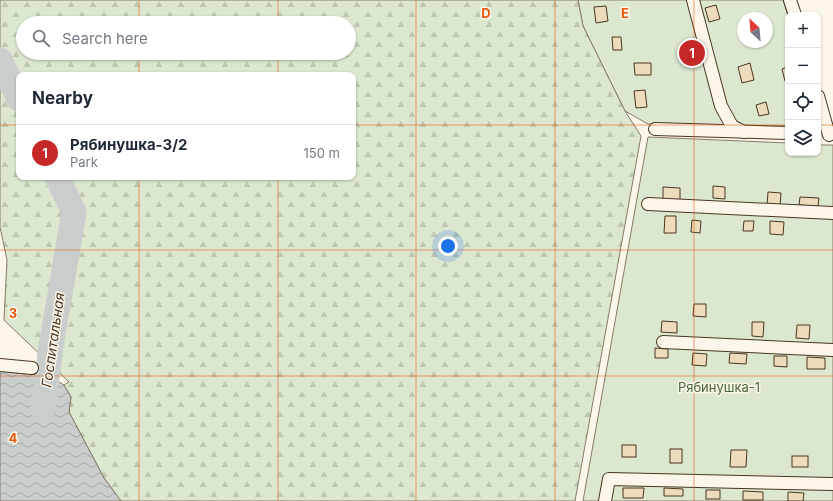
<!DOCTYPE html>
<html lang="en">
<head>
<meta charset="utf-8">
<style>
	:root { --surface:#fff; --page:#f2f2f3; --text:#1f2937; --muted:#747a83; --line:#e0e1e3; --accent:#c62828 }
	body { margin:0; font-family:Inter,sans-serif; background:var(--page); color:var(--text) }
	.controls { position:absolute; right:12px; top:12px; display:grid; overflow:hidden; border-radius:8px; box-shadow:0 1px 3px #0004 }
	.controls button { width:36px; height:36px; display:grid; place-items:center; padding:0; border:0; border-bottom:1px solid var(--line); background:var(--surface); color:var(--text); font:20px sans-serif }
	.compass { position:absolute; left:737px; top:12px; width:36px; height:36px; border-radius:50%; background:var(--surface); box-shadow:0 1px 3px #0004; rotate:334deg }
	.you { position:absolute; left:448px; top:246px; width:14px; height:14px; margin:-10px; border:3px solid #fff; border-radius:50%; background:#1a73e8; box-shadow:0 0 0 6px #1a73e833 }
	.badge { display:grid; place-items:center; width:26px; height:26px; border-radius:50%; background:var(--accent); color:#fff; font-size:13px; font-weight:700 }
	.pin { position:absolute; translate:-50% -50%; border:2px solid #fff; box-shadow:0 1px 4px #0006 }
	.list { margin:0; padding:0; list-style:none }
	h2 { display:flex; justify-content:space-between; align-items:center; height:52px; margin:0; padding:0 16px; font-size:17px }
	h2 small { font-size:13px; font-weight:400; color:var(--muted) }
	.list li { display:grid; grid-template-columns:26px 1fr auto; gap:12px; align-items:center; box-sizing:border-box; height:56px; padding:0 16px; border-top:1px solid var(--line) }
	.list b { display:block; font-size:15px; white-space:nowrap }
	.list p { margin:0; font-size:13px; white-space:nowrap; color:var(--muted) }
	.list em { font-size:13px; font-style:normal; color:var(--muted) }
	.icon { flex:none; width:22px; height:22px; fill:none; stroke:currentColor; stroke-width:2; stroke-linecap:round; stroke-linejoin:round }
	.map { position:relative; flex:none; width:833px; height:501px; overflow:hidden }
	.search { position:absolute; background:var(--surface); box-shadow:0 1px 3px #0004; left:16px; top:16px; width:340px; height:44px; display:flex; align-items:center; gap:10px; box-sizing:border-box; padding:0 14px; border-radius:22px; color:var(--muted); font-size:15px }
	.panel { position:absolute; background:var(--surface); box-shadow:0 1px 3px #0004; left:16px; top:72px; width:340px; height:108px; border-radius:8px }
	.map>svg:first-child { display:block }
</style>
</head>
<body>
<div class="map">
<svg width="833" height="501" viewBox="0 0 833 501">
	<defs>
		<pattern id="forest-firs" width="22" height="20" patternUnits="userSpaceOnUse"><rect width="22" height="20" fill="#dce7d0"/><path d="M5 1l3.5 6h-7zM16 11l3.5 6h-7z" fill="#bec7b2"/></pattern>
		<pattern id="water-waves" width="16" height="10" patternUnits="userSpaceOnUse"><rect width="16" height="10" fill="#c9cecd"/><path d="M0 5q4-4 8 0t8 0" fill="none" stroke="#a5a8a6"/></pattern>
	</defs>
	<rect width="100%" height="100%" fill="#fbf6e9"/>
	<!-- green -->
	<g fill="#dce7d0" stroke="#887966" fill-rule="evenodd">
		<path d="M578,0h205l5,16v110l-140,-2 -23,-13 -42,-85zM743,18h24v24h-24z"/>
		<polygon points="648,137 788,143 788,153 818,153 818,145 833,145 833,501 583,501"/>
	</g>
	<!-- forest -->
	<path fill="url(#forest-firs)" stroke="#887966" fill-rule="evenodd" d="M0,0h578l5,26 42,85 16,25 -66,365h-454l-17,-23 -35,-66 2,-15 -7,-12 5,-3 -65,-62 3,-60 -7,-33zM23,23h326v30h-326zM19,75h334v102h-334z"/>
	<!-- water -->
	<polygon fill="url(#water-waves)" stroke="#887966" points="0,370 49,376 64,385 71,397 69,412 104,478 121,501 0,501"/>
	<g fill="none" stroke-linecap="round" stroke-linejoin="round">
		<!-- river -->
		<g stroke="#c9cecd" stroke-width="25">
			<polyline points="0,60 19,99"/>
			<polyline points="43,409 51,346 74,212 57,177"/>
		</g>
	</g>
	<!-- building -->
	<g fill="#ecdcbc" stroke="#4a3520">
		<polygon points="716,5 720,19 709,22 705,8"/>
		<polygon points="606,6 608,21 596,23 594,7"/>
		<polygon points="612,37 621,37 622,50 613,50"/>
		<polygon points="634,63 651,63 651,75 635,75"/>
		<polygon points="750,63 754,80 742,83 738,67"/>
		<polygon points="788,67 788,80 785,81 782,69"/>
		<polygon points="645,90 647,107 636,108 634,91"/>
		<polygon points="766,102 769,114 759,116 756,105"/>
		<polygon points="713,186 725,187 725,199 713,198"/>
		<polygon points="663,187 680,188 680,200 663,199"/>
		<polygon points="768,192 781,193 780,206 767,206"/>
		<polygon points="800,197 819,198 818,206 799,205"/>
		<polygon points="665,216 676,216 676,233 664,233"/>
		<polygon points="692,220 701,221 700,233 691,232"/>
		<polygon points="744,221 754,221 753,231 743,231"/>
		<polygon points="770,221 784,222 783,235 770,234"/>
		<polygon points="694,304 706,304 706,317 693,316"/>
		<polygon points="662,321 677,322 677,333 661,332"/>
		<polygon points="752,322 764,322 763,337 752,336"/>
		<polygon points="797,325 810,325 809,339 796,338"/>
		<polygon points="655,348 668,349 668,358 655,358"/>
		<polygon points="693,353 707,354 706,366 692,365"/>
		<polygon points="730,353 747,354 746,364 729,363"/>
		<polygon points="774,356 787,356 787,367 774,366"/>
		<polygon points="807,357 825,358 825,369 807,369"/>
		<rect x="622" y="445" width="14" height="12"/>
		<rect x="670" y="449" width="12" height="14"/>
		<polygon points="731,450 747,450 746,467 730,467"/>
		<rect x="792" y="456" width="16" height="11"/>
		<polygon points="623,488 644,488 643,498 623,498"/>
		<polygon points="664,488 683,489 683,496 664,496"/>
		<rect x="706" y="490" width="14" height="9"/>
		<polygon points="743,491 763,492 763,500 743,500"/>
		<polygon points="788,492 804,493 803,501 788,501"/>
	</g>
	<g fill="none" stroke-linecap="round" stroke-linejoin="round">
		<defs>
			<g id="minor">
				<polyline points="693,0 721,106 732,126 744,132"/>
				<polyline points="790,0 795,15"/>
				<polyline points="818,96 829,135"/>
				<polyline points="655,129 788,133"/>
				<polyline points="648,204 833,213"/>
				<polyline points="663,342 833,350"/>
				<polyline points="0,365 32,368"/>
				<polyline points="605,501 609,479 833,484"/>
			</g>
		</defs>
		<!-- minor casing -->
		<use href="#minor" stroke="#4a3520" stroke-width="14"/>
		<!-- minor -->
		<use href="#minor" stroke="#fbf6e9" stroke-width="12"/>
	</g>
	<!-- grid -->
	<path fill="none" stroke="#e8590c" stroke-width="1" stroke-opacity="0.55" d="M139,0v23M278,0v23M416,0v501M555,0v501M694,0v501M139,53v22M278,53v22M0,125h19M353,125h435M818,125h15M139,177v324M278,177v324M0,250h833M0,376h833"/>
	<g text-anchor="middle" stroke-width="3" stroke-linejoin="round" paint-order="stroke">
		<!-- park labels -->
		<g font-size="13" fill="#436837" stroke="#fbf6e9">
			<text x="719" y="392">Рябинушка-1</text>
		</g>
		<!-- water labels -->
		<g font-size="14" font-style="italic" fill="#4a3520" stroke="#fbf6e9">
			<text transform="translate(53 340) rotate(-82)" y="5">Госпитальная</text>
		</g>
	</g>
	<g font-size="13" text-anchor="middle" font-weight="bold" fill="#e8590c" stroke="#fbf6e9" stroke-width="3" stroke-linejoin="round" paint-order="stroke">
		<text x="486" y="18">D</text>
		<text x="625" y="18">E</text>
		<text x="13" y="318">3</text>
		<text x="13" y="443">4</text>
	</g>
</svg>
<div class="controls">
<button>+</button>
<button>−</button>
<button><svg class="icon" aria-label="locate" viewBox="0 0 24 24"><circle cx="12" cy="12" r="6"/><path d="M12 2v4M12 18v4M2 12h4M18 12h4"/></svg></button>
<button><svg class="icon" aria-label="layers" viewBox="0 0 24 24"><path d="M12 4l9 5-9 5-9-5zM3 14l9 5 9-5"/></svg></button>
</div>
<svg class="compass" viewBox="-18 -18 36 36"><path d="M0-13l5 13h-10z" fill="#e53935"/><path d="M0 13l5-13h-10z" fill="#747a83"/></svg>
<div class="you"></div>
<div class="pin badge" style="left:692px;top:53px">1</div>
<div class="search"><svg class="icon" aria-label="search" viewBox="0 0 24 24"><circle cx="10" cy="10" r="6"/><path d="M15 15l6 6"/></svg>Search here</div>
<section class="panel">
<h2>Nearby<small></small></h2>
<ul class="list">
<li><span class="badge">1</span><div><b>Рябинушка-3/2</b><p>Park</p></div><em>150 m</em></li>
</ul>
</section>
</div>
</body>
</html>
